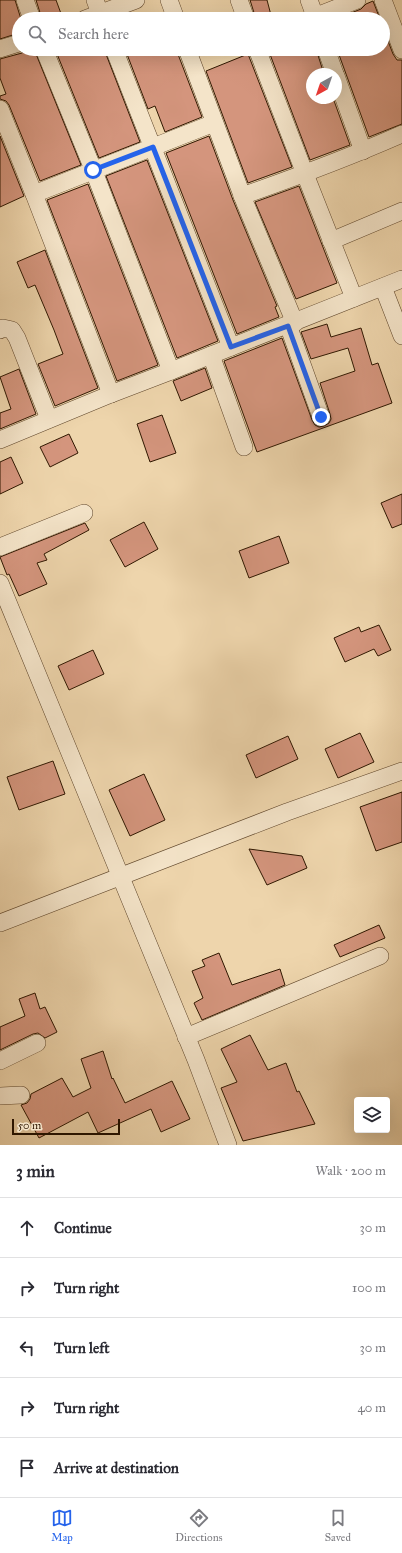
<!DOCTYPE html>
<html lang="en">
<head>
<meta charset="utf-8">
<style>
	:root { --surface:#fff; --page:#f7f7f7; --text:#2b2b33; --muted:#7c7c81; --line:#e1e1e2; --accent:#2563eb }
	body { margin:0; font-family:"IM FELL Great Primer",serif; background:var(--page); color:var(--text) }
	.controls { position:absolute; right:12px; bottom:12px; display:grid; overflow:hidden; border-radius:4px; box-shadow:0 4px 16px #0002 }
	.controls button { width:36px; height:36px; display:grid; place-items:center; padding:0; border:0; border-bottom:1px solid var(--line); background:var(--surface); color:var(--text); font:20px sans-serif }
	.compass { position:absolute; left:306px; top:68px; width:36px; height:36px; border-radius:50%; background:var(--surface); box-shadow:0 4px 16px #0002; rotate:220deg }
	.scale { position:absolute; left:12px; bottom:10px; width:108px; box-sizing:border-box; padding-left:4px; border:2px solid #2f1700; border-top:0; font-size:11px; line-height:14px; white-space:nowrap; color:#2f1700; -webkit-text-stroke:3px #f4e4c9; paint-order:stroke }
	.stop { position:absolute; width:12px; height:12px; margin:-9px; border:3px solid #2563eb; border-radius:50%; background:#fff }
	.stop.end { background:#2563eb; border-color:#fff; box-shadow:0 1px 4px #0008 }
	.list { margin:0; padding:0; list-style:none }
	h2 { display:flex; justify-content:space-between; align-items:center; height:52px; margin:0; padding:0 16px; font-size:17px }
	h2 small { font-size:13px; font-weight:400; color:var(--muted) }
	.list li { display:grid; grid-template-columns:26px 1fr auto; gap:12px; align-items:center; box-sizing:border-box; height:60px; padding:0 16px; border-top:1px solid var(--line) }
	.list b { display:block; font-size:15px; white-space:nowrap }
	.list em { font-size:13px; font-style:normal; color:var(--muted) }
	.icon { flex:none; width:22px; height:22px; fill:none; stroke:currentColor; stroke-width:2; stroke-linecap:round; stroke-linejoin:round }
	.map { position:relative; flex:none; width:402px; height:1145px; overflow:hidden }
	.search { position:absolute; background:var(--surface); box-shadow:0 4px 16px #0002; left:12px; right:12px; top:12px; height:44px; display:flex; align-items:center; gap:10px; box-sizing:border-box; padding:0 14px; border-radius:22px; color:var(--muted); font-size:15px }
	.sheet { height:352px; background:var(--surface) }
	nav { display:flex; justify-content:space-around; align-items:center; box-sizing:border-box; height:56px; border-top:1px solid var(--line); background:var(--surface); font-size:11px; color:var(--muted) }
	nav a { display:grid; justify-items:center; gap:2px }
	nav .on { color:var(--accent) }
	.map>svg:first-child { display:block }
</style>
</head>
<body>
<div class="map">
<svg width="402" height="1145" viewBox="0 0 402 1145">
	<rect width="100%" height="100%" fill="#eed5ac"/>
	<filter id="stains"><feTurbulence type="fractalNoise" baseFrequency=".005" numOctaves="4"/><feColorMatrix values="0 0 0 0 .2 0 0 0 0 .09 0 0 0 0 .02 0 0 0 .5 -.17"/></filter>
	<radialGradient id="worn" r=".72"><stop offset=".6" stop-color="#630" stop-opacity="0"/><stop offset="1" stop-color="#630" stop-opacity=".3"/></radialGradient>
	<!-- building -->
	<g fill="#d4957d" stroke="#2f1700">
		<polygon points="0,0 15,0 21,19 19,19 19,33 0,39"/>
		<polygon points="36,0 56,0 63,19 42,19"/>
		<polygon points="250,0 267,0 272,19 256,19"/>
		<polygon points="373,1 380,19 336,19 361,9 366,4"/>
		<polygon points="383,28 393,54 397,60 402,60 402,124 369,137 338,52 345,49 383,49"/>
		<polygon points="27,49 34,49 81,165 40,181 9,105 6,101 0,99 0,96 6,94 0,78 0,59 22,53"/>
		<polygon points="55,49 104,49 140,142 99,158"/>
		<polygon points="125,49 176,49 202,117 165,132 155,106 148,109"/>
		<polygon points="268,49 316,49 324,74 312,74 312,98 333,98 350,145 310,160"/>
		<polygon points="248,54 292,167 248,183 206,71"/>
		<polygon points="0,136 24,196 0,207"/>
		<polygon points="209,136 233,200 277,306 275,307 279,317 237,334 166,153"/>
		<polygon points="147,160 218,341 177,358 106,176"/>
		<polygon points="88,184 158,365 117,381 47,200"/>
		<polygon points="299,186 337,283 296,299 255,202"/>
		<polygon points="45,250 98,388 55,406 38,364 63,354 54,330 35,285 28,288 17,262"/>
		<polygon points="327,324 331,337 361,328 372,365 378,363 392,403 257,452 224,361 282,338 312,420 315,425 319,427 324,426 329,423 331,419 330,414 320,383 355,371 348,348 311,359 301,332"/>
		<polygon points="205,368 212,388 181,401 173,381"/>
		<polygon points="19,369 36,414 0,429 0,413 11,409 0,377"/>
		<polygon points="162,415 176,453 150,462 137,424"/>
		<polygon points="69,434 78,453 50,467 40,447"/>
		<polygon points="11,457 23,483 0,494 0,462"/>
		<polygon points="402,494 402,524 392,528 381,503"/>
		<polygon points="144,522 158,549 125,567 110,540"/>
		<polygon points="85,523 89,530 44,554 47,560 37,563 47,584 19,596 9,574 7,575 0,557"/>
		<polygon points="279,536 289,563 249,578 239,551"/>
		<polygon points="379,625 391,650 378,656 374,649 345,662 334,638 359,627 361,632"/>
		<polygon points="93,650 104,674 69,690 58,666"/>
		<polygon points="360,733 374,762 338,778 325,749"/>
		<polygon points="288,736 298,759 256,778 246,755"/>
		<polygon points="53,761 65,794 19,810 7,777"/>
		<polygon points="144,774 165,820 130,836 109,790"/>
		<polygon points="402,792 402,842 376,851 360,807"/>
		<polygon points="249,849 302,856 307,868 267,885"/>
		<polygon points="379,925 385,938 340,957 334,945"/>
		<polygon points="219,953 232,985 280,969 285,985 202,1020 194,1003 203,998 192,971 205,966 202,960"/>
		<polygon points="35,993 40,1009 45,1007 57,1032 45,1038 38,1033 33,1034 0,1050 0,1027 25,1016 19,999"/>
		<polygon points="250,1035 268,1070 286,1063 297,1092 299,1091 315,1124 243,1141 221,1088 237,1082 221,1049"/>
		<polygon points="103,1051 112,1079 113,1078 125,1103 172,1081 190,1119 161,1132 151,1109 98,1133 88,1112 39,1138 21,1105 27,1103 30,1099 31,1094 62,1078 73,1097 91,1088 81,1059"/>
	</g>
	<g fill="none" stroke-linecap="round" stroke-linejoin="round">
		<defs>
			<g id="minor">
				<polyline points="25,0 32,19"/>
				<polyline points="95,0 102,19"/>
				<polyline points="169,0 176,19"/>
				<polyline points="239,0 246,19"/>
				<polyline points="309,0 316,19"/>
				<polyline points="383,0 402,50"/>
				<polyline points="85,19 136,0"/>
				<polyline points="309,19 357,0"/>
				<polyline points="0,49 19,43"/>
				<polyline points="44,49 93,169 171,371"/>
				<polyline points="114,49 231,347"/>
				<polyline points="187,49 245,203 295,323"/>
				<polyline points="257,49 305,174 354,298"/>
				<polyline points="326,49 335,74"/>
				<polyline points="336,76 363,151"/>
				<polyline points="0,109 34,194 111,394"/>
				<polyline points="34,194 214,123"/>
				<path d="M242,196c54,-19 108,-39 160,-62"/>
				<polyline points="331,241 402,211"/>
				<polyline points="383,287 402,336"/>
				<polyline points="288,325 321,417"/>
				<polyline points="0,330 3,328 12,330 17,338 49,419"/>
				<polyline points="211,355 244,447"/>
				<polyline points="0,440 111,394 171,371 402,279"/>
				<polyline points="0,547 84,513"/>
				<polyline points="0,583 196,1060 228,1145"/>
				<polyline points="0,923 287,812 402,771"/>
				<polyline points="186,1037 380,956"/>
				<polyline points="0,1061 37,1043"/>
				<polyline points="0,1096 21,1095"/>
			</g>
		</defs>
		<!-- minor casing -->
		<use href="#minor" stroke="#5f462b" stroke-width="18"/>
		<!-- minor -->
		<use href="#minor" stroke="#f4e4c9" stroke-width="17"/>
	</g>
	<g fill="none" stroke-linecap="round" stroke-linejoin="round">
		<!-- route -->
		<polyline stroke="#2563eb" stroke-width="5" points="93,170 153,147 231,347 288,326 321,417"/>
	</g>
	<rect width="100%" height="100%" filter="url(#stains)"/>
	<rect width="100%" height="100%" fill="url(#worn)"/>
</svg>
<div class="controls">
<button><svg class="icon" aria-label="layers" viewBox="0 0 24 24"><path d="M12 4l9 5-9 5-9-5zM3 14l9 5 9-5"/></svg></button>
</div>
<svg class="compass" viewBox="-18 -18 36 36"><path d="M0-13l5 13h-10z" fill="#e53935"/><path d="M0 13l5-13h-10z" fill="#7c7c81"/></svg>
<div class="scale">50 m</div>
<div class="stop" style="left:93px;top:170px"></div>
<div class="stop end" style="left:321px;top:417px"></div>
<div class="search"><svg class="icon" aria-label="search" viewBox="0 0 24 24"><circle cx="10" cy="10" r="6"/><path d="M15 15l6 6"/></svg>Search here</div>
</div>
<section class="sheet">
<h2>3 min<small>Walk · 200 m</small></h2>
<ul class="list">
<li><svg class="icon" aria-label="ahead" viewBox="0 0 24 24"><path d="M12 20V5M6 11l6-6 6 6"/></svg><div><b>Continue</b></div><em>30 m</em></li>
<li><svg class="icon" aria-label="right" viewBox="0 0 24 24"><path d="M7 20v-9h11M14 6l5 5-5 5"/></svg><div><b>Turn right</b></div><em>100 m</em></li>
<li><svg class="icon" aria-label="left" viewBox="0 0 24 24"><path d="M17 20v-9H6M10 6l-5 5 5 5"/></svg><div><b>Turn left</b></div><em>30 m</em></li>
<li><svg class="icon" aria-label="right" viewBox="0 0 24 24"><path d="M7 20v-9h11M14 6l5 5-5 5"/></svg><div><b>Turn right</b></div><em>40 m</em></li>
<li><svg class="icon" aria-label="arrive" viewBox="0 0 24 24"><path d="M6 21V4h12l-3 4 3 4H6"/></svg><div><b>Arrive at destination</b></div></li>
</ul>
</section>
<nav>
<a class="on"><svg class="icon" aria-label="map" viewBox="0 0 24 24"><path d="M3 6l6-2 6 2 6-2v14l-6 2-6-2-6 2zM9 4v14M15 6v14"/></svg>Map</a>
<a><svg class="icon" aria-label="directions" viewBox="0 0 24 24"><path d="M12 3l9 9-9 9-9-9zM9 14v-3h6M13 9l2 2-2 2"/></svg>Directions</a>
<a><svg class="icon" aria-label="saved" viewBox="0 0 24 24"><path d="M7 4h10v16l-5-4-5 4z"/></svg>Saved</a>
</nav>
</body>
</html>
